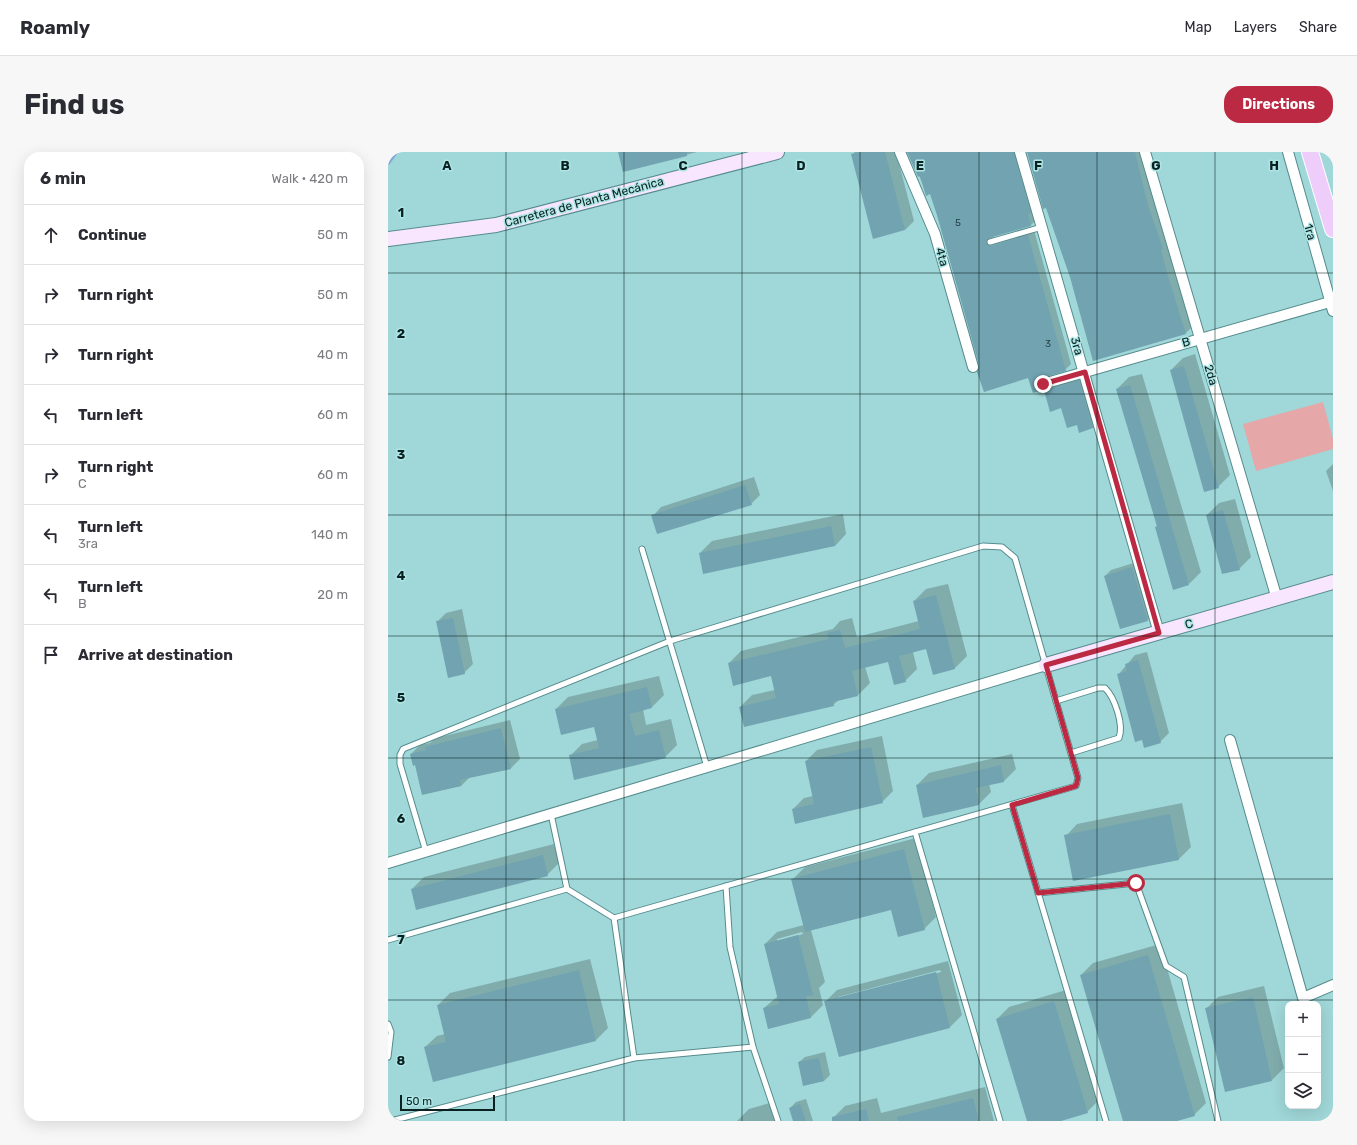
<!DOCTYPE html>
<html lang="en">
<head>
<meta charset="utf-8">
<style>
	:root { --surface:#fff; --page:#f7f7f7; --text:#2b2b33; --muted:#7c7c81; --line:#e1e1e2; --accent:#bb2a42 }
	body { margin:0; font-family:Rubik,sans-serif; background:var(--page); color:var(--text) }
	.controls { position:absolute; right:12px; bottom:12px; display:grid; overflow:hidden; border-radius:8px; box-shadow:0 4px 16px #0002 }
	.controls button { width:36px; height:36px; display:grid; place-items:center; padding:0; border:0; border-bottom:1px solid var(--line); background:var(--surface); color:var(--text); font:20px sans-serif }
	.scale { position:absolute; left:12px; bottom:10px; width:95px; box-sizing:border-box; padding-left:4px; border:2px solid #0a2121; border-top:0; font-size:11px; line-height:14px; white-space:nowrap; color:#0a2121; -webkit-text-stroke:3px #ade5e5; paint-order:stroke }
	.stop { position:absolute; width:12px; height:12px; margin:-9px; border:3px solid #bb2a42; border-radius:50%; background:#fff }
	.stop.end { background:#bb2a42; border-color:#fff; box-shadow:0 1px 4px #0008 }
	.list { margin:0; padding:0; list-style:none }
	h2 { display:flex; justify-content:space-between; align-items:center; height:52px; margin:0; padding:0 16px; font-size:17px }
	h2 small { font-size:13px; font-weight:400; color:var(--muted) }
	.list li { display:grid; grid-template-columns:26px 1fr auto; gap:12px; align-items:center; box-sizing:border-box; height:60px; padding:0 16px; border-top:1px solid var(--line) }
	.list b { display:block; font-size:15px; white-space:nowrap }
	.list p { margin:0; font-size:13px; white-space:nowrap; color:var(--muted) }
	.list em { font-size:13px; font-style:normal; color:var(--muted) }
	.icon { flex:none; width:22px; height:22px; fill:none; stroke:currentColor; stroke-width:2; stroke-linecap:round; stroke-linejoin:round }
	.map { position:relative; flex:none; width:945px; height:969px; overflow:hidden; border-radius:16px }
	header { display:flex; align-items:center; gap:24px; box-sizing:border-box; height:56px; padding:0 20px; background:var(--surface); border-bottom:1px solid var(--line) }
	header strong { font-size:19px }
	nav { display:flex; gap:22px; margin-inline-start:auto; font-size:14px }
	.intro { display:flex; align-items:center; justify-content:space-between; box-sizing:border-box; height:96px; padding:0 24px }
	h1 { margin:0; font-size:28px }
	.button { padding:10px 18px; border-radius:16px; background:var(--accent); color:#fff; font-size:14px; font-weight:700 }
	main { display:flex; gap:24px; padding:0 24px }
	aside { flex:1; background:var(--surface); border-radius:16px; box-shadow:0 4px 16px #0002 }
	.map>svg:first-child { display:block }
</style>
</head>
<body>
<header>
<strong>Roamly</strong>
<nav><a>Map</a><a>Layers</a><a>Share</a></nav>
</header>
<div class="intro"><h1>Find us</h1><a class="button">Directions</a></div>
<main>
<aside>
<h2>6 min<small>Walk · 420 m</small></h2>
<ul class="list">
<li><svg class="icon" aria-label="ahead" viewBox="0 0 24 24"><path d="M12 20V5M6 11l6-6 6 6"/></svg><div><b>Continue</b></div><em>50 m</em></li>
<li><svg class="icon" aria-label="right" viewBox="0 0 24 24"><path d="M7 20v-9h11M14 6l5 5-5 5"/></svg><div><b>Turn right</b></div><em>50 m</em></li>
<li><svg class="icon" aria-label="right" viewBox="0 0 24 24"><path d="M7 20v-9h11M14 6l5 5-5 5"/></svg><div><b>Turn right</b></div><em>40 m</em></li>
<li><svg class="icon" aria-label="left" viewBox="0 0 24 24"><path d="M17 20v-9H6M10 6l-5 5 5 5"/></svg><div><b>Turn left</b></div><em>60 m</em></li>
<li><svg class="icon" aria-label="right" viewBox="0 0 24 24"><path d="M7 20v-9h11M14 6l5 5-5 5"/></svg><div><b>Turn right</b><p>C</p></div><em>60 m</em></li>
<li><svg class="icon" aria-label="left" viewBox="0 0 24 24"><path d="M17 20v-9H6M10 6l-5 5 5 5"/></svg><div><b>Turn left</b><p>3ra</p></div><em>140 m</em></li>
<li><svg class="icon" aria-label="left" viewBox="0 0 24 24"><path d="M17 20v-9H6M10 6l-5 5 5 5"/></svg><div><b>Turn left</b><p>B</p></div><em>20 m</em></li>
<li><svg class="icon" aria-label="arrive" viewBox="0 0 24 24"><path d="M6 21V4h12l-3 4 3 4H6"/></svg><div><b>Arrive at destination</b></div></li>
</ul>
</aside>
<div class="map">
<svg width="945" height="969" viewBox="0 0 945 969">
	<rect width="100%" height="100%" fill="#a0d7d8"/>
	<!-- green -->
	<polygon fill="#e5a7a8" points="935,250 945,287 945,297 868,319 855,272"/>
	<!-- shadow -->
	<g fill="#0003" fill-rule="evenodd">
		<polygon points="231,0 309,0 235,19"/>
		<polygon points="467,0 508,0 526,69 517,78 464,3"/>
		<polygon points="521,0 633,0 649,67 643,73 604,84 610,88 646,78 683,212 677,218 655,225 654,228 660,232 654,237 645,240 641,224 592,213 543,41 539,42"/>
		<polygon points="640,0 754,0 780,90 779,92 785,114 804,175 798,181 706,207 683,124"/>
		<polygon points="807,202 842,323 830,335 783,218 795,206"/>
		<polygon points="754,222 813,420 801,432 769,374 729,237 741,225"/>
		<polygon points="697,223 710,270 705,276 674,255 657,239 662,233"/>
		<polygon points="945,312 945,339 938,319"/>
		<polygon points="366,325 372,343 363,352 265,364 273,355"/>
		<polygon points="847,347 863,405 851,417 819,363 831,351"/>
		<polygon points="455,362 458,382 447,394 312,401 324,389"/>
		<polygon points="749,410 765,462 760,468 717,424 723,418"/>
		<polygon points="560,432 579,504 567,516 546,522 539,496 525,500 529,517 517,529 500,509 477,515 482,531 470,543 451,548 445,553 352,555 364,543 387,538 384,523 341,511 353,499 445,477 452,469 464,466 469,485 531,469 526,449 538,437"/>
		<polygon points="74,457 85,512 76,521 49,470 58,461"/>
		<polygon points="759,500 781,581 772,590 754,587 730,523 747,503"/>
		<polygon points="271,524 276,543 264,555 255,557 258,573 283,567 289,593 277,605 182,604 194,592 210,588 207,573 168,557 180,545"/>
		<polygon points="122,568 132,607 123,616 82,625 73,634 34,642 28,612 23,602 32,593 42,591 48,586"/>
		<polygon points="494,584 505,639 494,650 405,657 416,646 425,644 418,609 429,598"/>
		<polygon points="624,602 628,617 616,629 601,632 603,640 591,652 536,664 529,633 541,621"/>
		<polygon points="794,651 803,695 791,707 686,728 678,684 689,672"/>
		<path d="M528,686l20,79 -12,12 -32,-20 -81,21 14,52 -6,6 4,17 -12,12 -47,-9 14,-12 -13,-52 12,-12 27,-7 -11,-46 12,-12zM414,780l1,2 -26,7v-2z"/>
		<polygon points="166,692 171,711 159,723 24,737 36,725"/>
		<polygon points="772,792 818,951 806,963 786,969 736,969 693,823 705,811"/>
		<polygon points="202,807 220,876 208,888 37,895 49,884 57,882 50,853 62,841"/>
		<path d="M560,809l14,54 -12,12 -111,29 -14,-54 12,-12zM552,818l1,2 -103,27v-2z"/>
		<polygon points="876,834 896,916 884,928 818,857 830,845"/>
		<polygon points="678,838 711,948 699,960 669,969 640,969 609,867 621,855"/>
		<polygon points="437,900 442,923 436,929 416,933 411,910 417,905"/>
		<polygon points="597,935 606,969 446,969 445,966 457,954 489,946 493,961"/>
		<polygon points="418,947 425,969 406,969 402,956 408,950"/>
		<polygon points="385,950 391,969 349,969 361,957"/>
	</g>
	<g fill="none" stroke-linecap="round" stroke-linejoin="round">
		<!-- stream -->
		<polyline stroke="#81a7dc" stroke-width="4" points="0,11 8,0"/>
	</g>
	<!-- building -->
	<g fill="#71a3b1">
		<polygon points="230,0 299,0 299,4 235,20"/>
		<polygon points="473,0 497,0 517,78 485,87 463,2"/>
		<polygon points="519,0 626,0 643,61 640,62 643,74 601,86 598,91 603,94 640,83 678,219 651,227 649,234 655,238 645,241 640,226 596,240 589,220 591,213 549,63 542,42 538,44 532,24 530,25"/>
		<polygon points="639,0 747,0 760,53 775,97 773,98 779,121 798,182 705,209 682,125 658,56 655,57"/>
		<polygon points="796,214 831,336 816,340 782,218"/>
		<polygon points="691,228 705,276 691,281 689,273 679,276 673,256 662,260 656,238"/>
		<polygon points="742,233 801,433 785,438 767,375 769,374 728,237"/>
		<polygon points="357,333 364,353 269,382 263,363"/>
		<polygon points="835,358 852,418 834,422 818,363"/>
		<polygon points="443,374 447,394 315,422 311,401"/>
		<polygon points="744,415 760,469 732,477 716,424"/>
		<polygon points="548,443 567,517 545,523 538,497 511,504 518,530 506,533 500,510 464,519 470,544 445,550 446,554 356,575 351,555 388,546 383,524 345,534 340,511 441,487 439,481 452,478 457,496 532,477 525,449"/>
		<polygon points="65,466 77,522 60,526 48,469"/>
		<polygon points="750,508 773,591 756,596 754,588 747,590 729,522 739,519 737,512"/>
		<polygon points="259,535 264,556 241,562 247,584 271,578 278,606 186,628 181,603 211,596 206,575 173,583 167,557"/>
		<polygon points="113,576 123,617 72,628 73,634 34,643 27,613 25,614 22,602 38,598 37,595"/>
		<polygon points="483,595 495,651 407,672 404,657 426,652 417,609"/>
		<polygon points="613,613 616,630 588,636 591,653 535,666 528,633"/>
		<polygon points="782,662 791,708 685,729 676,683"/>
		<polygon points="516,697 537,778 510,785 503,758 417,780 403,727"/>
		<polygon points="155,703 160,724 28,758 23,737"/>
		<polygon points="410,783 425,843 418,844 423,866 380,877 375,856 391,852 376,792"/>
		<polygon points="760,803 807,964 789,969 735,969 692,823"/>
		<polygon points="191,818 208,889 45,930 36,895 58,890 49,853"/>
		<polygon points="548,820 562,876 451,905 436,849"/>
		<polygon points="865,845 884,929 837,940 817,856"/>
		<polygon points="666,849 700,961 673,969 639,969 608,867"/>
		<polygon points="431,906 436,929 415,934 410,910"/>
		<polygon points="585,946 591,969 510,969 509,965"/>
		<polygon points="412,952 418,969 405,969 401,956"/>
		<polygon points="478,957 481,969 444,969 444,965"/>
	</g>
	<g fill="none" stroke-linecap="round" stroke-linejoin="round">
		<defs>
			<g id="lane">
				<polyline points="602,90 654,75"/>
				<polyline points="254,397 319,615"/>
				<path d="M668,549l42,-13h7c10,10 19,37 14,50l-48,15"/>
				<polyline points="624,653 718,969"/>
				<polyline points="527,680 612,969"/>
				<polyline points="38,700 12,612 12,603 15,597 282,489 595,394 614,395 627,406 690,626 688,634 226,766"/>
				<polyline points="338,734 342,795 365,895 390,969"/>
				<polyline points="650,741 748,731 778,814 796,825 830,969"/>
				<polyline points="0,788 179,737"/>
				<polyline points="0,872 3,880 0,905"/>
				<polyline points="246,906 365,895"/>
				<polyline points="3,969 246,906 226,766 179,737 163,662"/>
			</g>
			<g id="street">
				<polyline points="512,0 547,82 585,215"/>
				<polyline points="632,0 771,481"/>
				<polyline points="757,0 889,447"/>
				<polyline points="900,0 945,159"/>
				<polyline points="655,232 942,150"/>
				<polyline points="842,588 915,846 945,833"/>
				<polyline points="0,711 658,513"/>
			</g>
			<g id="secondary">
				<polyline points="0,87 108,73 389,0"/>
				<polyline points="658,513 945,430"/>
			</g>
			<polyline id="primary" points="922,0 945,77"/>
		</defs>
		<!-- lane casing -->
		<use href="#lane" stroke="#568c8d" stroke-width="7"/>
		<!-- street casing -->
		<use href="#street" stroke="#568c8d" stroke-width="12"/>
		<!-- secondary casing -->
		<use href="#secondary" stroke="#568c8d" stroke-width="16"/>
		<!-- primary casing -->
		<use href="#primary" stroke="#fff" stroke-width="18"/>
		<!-- lane -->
		<use href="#lane" stroke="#fff" stroke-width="5"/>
		<!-- street -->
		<use href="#street" stroke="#fff" stroke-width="10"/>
		<!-- secondary -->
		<use href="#secondary" stroke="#f7e6fd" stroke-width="14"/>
		<!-- primary -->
		<use href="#primary" stroke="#efcdfb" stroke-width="16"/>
	</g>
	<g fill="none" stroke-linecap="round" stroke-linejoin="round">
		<!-- route -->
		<polyline stroke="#bb2a42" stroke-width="5" points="655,232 697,220 771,481 658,513 690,626 688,634 624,653 650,741 748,731"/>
	</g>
	<!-- grid -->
	<path fill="none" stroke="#0a2121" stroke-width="1" stroke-opacity="0.55" d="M118,0v969M236,0v969M354,0v969M472,0v969M591,0v969M709,0v969M827,0v969M0,121h945M0,242h945M0,363h945M0,484h945M0,606h945M0,727h945M0,848h945"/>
	<g text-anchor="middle" stroke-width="3" stroke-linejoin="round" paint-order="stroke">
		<!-- number labels -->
		<g font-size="10" fill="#244245">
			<text x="570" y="74">5</text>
			<text x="660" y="195">3</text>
		</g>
		<!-- street labels -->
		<g font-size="12" fill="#0a2121" stroke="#ade5e5">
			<text transform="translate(196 50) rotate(-15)" y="4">Carretera de Planta Mecánica</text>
			<text transform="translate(922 80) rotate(74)" y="4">1ra</text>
			<text transform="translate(554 105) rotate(74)" y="4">4ta</text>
			<text transform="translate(798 190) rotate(-16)" y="4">B</text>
			<text transform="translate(689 194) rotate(74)" y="4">3ra</text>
			<text transform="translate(823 223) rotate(74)" y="4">2da</text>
			<text transform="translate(801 472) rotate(-16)" y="4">C</text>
		</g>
	</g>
	<g font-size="13" text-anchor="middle" font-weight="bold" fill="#0a2121" stroke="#ade5e5" stroke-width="3" stroke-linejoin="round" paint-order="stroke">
		<text x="59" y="18">A</text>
		<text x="177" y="18">B</text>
		<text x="295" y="18">C</text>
		<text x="413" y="18">D</text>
		<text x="532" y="18">E</text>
		<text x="650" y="18">F</text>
		<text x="768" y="18">G</text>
		<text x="886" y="18">H</text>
		<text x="13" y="65">1</text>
		<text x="13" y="186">2</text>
		<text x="13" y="307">3</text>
		<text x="13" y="428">4</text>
		<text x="13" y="550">5</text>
		<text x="13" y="671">6</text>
		<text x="13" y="792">7</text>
		<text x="13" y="913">8</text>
	</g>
</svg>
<div class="controls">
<button>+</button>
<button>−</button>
<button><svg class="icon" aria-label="layers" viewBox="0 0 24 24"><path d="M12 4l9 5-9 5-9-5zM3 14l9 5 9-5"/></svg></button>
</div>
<div class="scale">50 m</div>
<div class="stop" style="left:748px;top:731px"></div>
<div class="stop end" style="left:655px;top:232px"></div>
</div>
</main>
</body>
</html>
